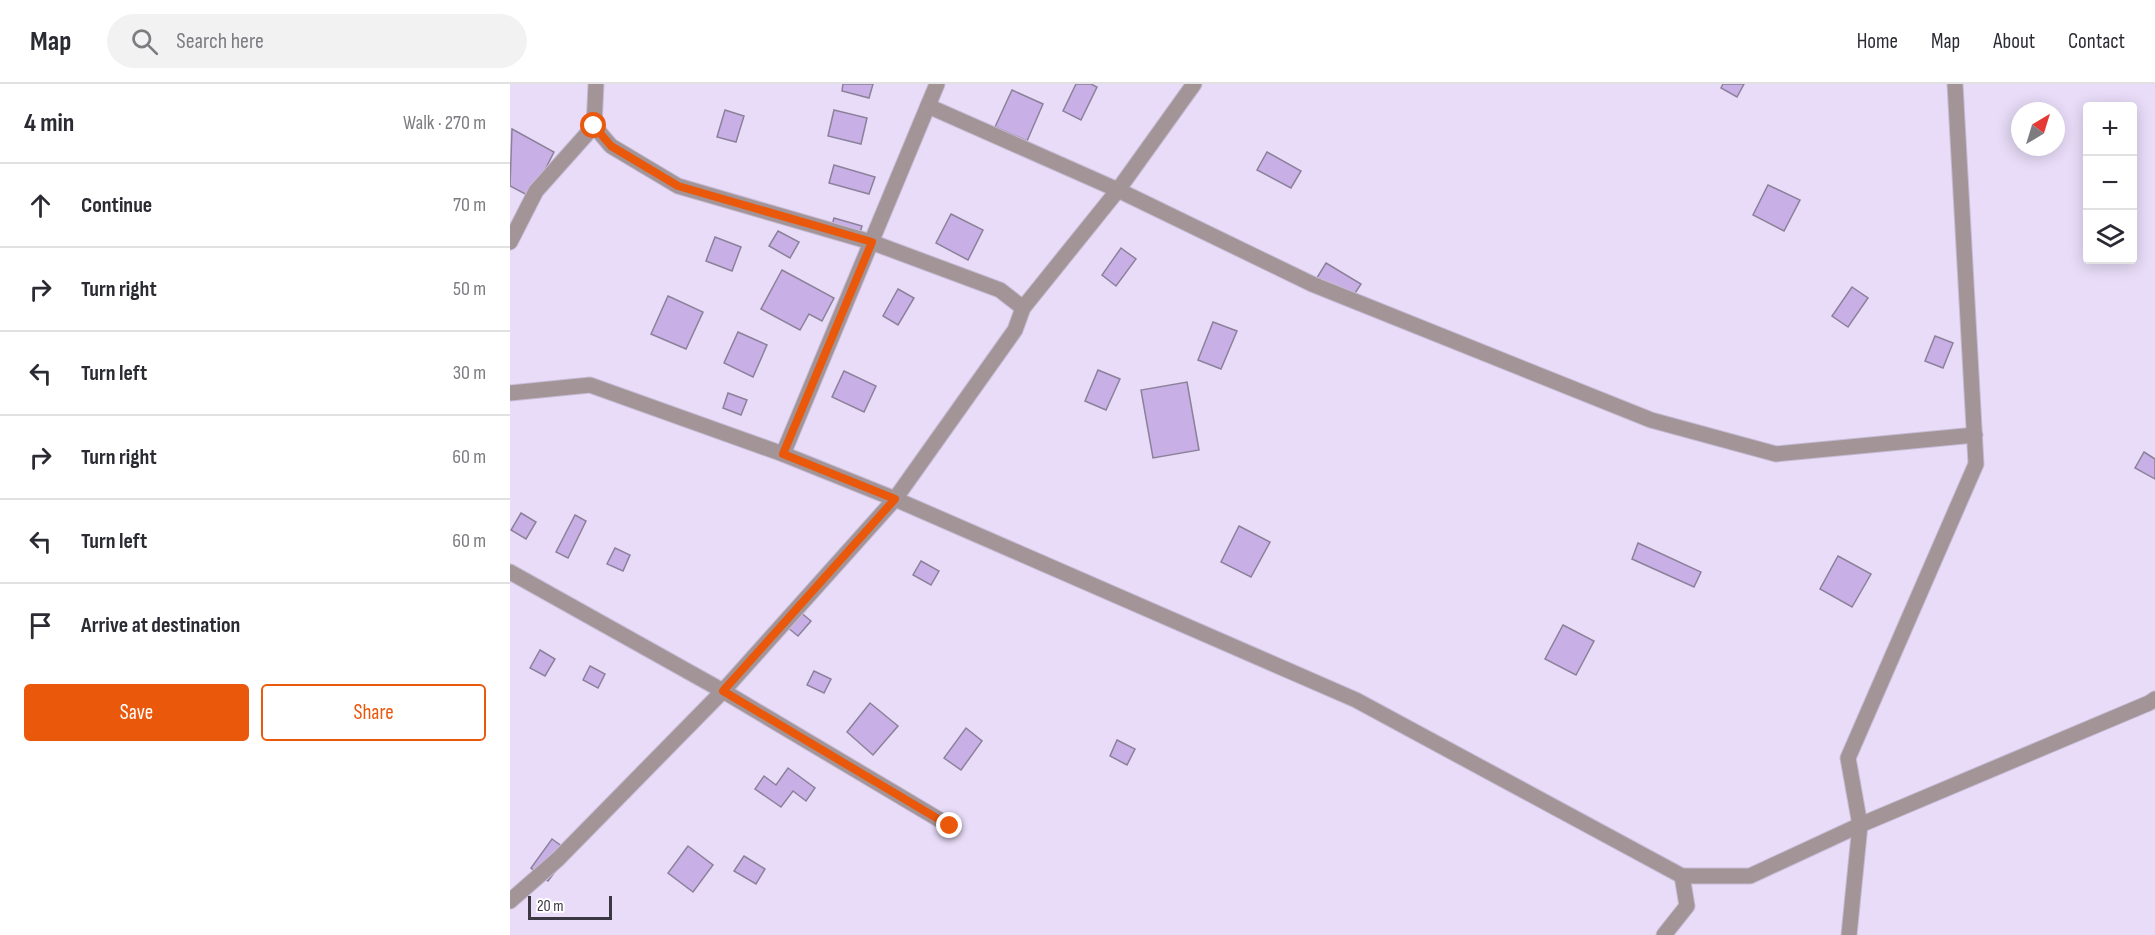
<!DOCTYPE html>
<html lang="en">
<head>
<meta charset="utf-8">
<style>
	:root { --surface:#fff; --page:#f2f2f3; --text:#2b2b33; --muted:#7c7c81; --line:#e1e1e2; --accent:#ea580c }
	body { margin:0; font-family:"Sofia Sans Condensed",sans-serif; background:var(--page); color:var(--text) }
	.controls { position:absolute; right:18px; top:18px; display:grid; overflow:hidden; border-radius:6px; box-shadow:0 3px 15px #0003 }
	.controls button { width:54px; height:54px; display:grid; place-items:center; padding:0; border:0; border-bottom:2px solid var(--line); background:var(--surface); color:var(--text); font:30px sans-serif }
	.compass { position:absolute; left:1501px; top:18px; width:54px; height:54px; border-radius:50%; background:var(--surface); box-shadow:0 3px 15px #0003; rotate:38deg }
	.scale { position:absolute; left:18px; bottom:15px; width:84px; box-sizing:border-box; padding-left:6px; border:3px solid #3c3843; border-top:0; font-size:16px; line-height:21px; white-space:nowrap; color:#3c3843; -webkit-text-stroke:4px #fff; paint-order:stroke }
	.stop { position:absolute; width:18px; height:18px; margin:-14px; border:4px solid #ea580c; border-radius:50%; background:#fff }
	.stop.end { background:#ea580c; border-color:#fff; box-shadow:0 2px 6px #0008 }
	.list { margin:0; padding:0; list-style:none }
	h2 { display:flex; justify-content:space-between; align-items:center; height:78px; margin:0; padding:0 24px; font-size:26px }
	h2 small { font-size:20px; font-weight:400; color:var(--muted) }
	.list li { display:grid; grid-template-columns:39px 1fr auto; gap:18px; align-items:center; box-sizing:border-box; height:84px; padding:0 24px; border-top:2px solid var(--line) }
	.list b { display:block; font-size:22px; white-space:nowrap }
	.list em { font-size:20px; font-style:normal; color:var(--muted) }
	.actions { display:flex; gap:12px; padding:18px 24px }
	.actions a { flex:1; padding:14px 0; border:2px solid var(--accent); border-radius:6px; text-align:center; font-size:21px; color:var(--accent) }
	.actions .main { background:var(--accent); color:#fff }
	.icon { flex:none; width:33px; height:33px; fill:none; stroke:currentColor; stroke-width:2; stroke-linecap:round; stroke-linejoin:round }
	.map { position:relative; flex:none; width:1645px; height:851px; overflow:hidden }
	header { display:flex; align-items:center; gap:36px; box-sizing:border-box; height:84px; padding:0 30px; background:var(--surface); border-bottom:2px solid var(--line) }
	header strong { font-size:28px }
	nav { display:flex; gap:33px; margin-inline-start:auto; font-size:21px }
	.search { width:420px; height:54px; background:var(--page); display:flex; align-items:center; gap:15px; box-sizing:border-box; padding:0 21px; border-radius:33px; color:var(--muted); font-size:22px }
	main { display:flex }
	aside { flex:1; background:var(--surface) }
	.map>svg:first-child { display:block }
</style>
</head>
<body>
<header>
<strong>Map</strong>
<div class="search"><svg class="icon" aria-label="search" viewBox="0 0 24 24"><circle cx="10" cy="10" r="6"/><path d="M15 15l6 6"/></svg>Search here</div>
<nav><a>Home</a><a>Map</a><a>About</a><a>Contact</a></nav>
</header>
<main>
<aside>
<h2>4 min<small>Walk · 270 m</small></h2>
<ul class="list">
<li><svg class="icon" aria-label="ahead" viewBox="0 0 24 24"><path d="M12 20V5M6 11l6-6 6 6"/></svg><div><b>Continue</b></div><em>70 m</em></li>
<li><svg class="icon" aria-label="right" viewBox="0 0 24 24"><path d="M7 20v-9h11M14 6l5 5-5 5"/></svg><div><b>Turn right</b></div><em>50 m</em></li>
<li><svg class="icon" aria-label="left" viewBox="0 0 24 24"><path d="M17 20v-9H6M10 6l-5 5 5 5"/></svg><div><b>Turn left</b></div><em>30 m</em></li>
<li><svg class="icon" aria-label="right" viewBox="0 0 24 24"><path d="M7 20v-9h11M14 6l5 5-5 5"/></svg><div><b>Turn right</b></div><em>60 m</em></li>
<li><svg class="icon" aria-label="left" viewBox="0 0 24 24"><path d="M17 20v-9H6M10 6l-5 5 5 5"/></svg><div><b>Turn left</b></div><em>60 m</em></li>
<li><svg class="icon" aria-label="arrive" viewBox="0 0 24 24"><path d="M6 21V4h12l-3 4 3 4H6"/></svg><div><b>Arrive at destination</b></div></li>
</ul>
<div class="actions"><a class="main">Save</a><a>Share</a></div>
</aside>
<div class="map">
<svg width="1645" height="851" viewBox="0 0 1645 851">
	<rect width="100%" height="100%" fill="#e8dcf8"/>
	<!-- building -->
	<g fill="#c8b0e6" stroke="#8c819a" stroke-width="1.5">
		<polygon points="333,0 363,0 359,14 332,7"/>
		<polygon points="566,0 581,0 587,3 571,36 553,27"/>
		<polygon points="1213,0 1234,0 1227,13 1211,4"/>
		<polygon points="502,6 533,20 517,57 485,43"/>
		<polygon points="215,26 234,32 226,58 207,53"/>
		<polygon points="324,26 357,34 351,60 318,52"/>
		<polygon points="2,45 44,68 21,113 0,102"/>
		<polygon points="757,68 791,87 781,104 747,86"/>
		<polygon points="324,81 365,93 359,110 319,99"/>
		<polygon points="1258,101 1290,116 1274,147 1243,131"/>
		<polygon points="441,130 473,146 458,176 426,159"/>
		<polygon points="324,134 352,142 348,156 320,148"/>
		<polygon points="268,147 289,158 280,174 259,162"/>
		<polygon points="205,153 231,163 222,187 196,177"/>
		<polygon points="611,164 626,175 606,202 592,191"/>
		<polygon points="816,179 851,200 840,217 805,197"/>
		<polygon points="272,186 324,214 312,237 299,230 290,246 251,225"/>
		<polygon points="1342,203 1358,214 1338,243 1322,232"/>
		<polygon points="388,205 404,214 388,241 373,232"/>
		<polygon points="158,212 193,228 176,265 141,250"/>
		<polygon points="703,238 727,247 711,285 688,276"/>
		<polygon points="228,248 257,261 243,293 214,279"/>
		<polygon points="1425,252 1443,259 1433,284 1415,277"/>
		<polygon points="588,286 610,295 596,326 575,317"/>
		<polygon points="334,287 366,302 354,328 322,313"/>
		<polygon points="677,298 689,366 643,374 631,306"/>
		<polygon points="218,309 237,316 231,331 213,324"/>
		<polygon points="1634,368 1645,375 1645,395 1625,384"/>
		<polygon points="11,429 26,438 16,455 1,446"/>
		<polygon points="65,431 76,437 58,474 46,468"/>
		<polygon points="729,442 760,458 741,493 711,478"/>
		<polygon points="1128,459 1191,488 1184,503 1122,475"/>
		<polygon points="105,464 120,471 113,487 97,480"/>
		<polygon points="1328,472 1361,490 1342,523 1310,505"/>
		<polygon points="411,477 429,487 421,501 403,491"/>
		<polygon points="284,523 301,537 288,552 271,538"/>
		<polygon points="1053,541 1084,557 1066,591 1035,575"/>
		<polygon points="30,566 45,575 35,592 20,584"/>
		<polygon points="80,582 95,590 88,604 73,596"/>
		<polygon points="304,587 321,595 314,609 297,601"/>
		<polygon points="360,619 388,642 363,671 337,648"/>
		<polygon points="456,644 472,657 451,686 434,674"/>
		<polygon points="607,656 625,665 617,681 600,672"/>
		<polygon points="278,684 305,704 296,717 283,707 271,723 245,705 254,692 266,701"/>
		<polygon points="42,755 60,768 38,797 21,784"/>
		<polygon points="178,762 203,781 183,808 158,789"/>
		<polygon points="234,772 255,785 246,800 224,787"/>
	</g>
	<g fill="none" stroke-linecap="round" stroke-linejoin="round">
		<defs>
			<g id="minor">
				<polyline points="418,22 608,106 802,200 1141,336 1266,370 1465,351"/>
				<polyline points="84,42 101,62 168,102 361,158 490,206 513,224"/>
				<polyline points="0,158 26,107 84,42 86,0"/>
				<polyline points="0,309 80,301 273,370 385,415 846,616 1172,792 1240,792 1350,741 1639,619 1645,615"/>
				<polyline points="273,370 427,0"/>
				<polyline points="0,488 213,607 440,742"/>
				<polyline points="0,817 48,775 213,607 385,415 505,246 513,224 608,106 684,0"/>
				<polyline points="1154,851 1177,822 1172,792"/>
				<polyline points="1339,851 1350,741 1338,674 1466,380 1445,0"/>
			</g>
		</defs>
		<!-- minor casing -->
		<use href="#minor" stroke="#c6bbd4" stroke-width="17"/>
		<!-- minor -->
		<use href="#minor" stroke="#a29497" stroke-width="15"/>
	</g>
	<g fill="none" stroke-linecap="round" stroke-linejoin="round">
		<!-- route -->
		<polyline stroke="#ea580c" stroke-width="8" points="84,42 101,62 168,102 362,158 273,370 385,415 213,607 440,742"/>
	</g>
</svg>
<div class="controls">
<button>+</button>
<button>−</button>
<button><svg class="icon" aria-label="layers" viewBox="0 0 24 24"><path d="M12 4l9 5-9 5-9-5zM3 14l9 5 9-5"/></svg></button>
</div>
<svg class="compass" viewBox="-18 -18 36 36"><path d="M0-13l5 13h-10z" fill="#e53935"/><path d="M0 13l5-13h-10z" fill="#7c7c81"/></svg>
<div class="scale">20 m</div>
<div class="stop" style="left:84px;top:42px"></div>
<div class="stop end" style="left:440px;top:742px"></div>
</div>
</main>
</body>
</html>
